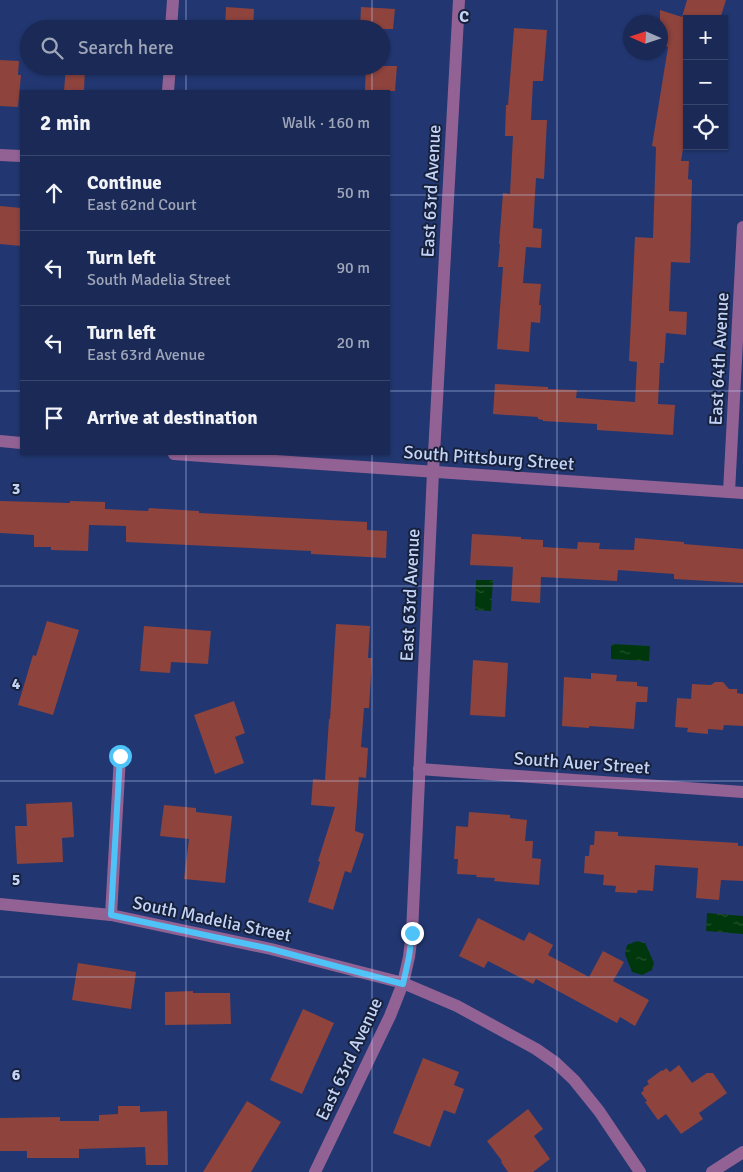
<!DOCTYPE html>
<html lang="en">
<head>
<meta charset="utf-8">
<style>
	:root { --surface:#1a2955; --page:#23315b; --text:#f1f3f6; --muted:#9fa6b9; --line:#38456c }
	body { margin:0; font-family:Signika,sans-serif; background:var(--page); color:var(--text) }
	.controls { position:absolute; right:15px; top:15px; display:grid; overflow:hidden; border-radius:0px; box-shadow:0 1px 4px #0004 }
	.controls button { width:45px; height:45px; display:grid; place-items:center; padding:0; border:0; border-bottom:1px solid var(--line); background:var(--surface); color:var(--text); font:25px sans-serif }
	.compass { position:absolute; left:623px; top:15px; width:45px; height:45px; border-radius:50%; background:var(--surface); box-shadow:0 1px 4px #0004; rotate:273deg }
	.stop { position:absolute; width:15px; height:15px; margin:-11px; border:4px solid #4fc3f7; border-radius:50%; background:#fff }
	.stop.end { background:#4fc3f7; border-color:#fff; box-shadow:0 1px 5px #0008 }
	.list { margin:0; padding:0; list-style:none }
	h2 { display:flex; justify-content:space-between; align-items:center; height:65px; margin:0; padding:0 20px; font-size:21px }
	h2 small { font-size:16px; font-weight:400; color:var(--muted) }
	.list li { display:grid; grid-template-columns:32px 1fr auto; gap:15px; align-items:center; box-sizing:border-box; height:75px; padding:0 20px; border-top:1px solid var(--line) }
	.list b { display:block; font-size:19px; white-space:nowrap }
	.list p { margin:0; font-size:16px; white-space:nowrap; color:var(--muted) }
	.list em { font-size:16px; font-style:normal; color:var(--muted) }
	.icon { flex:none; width:28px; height:28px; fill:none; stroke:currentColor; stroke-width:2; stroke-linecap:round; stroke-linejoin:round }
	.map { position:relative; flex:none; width:743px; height:1172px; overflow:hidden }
	.search { position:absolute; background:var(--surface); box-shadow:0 1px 4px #0004; left:20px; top:20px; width:370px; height:55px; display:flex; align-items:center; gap:12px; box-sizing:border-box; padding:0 18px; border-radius:28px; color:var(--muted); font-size:19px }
	.panel { position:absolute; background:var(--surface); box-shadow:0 1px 4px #0004; left:20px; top:90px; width:370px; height:365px; border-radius:0px }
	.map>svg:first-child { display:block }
</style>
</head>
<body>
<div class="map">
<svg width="743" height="1172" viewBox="0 0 743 1172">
	<defs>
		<pattern id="water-ripples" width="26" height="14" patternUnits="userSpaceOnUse" patternTransform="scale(1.25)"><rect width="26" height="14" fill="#01370c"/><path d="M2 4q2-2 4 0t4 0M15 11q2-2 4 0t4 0" fill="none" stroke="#245330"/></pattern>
	</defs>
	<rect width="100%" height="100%" fill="#223771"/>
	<!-- water -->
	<g fill="url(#water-ripples)">
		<polygon points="476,580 493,580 491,611 475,610"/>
		<polygon points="611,644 650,646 649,661 611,659"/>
		<polygon points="707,913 743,916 743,934 706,931"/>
		<polygon points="637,941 645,943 654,963 652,970 642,975 632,972 625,954 627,945"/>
	</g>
	<!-- building -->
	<g fill="#8e433d">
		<polygon points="687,0 726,0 720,19 687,19 687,125 681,161 689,161 688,179 692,180 690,263 671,262 669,311 687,312 686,335 666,333 664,363 660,363 658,404 675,405 673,435 597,430 597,424 543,421 543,420 538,419 538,417 493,414 495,384 548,387 548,389 577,390 576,398 635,402 637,362 629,361 635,237 653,238 656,147 652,146 668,47 660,45 660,10 682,17"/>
		<polygon points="226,7 254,9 253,29 225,29"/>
		<polygon points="361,7 395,9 393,29 360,29"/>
		<polygon points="514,28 547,30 543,81 533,81 531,120 547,120 544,179 536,178 533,228 542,229 541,248 526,247 523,283 541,284 539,305 541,305 540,323 531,322 529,352 497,349 503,267 498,267 500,244 499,244 503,193 510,194 513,136 505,136 506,105 508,105"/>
		<polygon points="0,60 19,61 18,75 21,75 18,107 0,106"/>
		<polygon points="66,66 85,68 84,91 64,91"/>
		<polygon points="366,66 397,66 395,91 365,91"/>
		<polygon points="0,206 21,208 21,246 0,244"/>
		<polygon points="0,501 70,503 70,501 105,502 105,509 148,511 149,508 199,511 199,513 367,522 367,530 387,531 386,558 311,554 311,551 126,542 126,526 89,525 88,551 51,550 51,547 34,547 34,535 0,533"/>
		<polygon points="472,534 521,537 521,539 543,540 543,547 577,549 578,542 600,543 599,549 634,550 635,538 684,542 684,544 743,549 743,583 674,579 674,574 618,570 617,581 541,577 540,603 511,601 513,567 470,565"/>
		<polygon points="47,621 79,630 53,715 18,705 33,655 36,656"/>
		<polygon points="336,624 370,626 368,658 372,658 369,708 364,708 361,747 368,748 366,778 359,777 355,831 364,834 351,873 345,871 333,910 308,902 320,862 318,861 335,807 311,805 313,779 325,780 329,719 330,719"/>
		<polygon points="144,626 211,631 208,664 171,662 170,673 140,671"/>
		<polygon points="473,660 508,663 505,717 470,715"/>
		<polygon points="591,673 617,675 616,681 637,682 637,686 648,687 647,702 636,702 634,729 589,726 589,728 562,726 564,677 591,679"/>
		<polygon points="715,682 723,682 729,689 737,689 737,693 743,694 743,726 724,725 723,730 708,729 708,734 687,732 688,728 675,727 677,698 691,699 692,684 711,685"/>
		<polygon points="234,701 245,733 235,737 244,763 215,774 194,715"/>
		<polygon points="72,802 74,837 62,838 63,862 17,864 15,826 27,826 26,804"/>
		<polygon points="164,805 196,808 196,812 232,816 225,883 184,879 189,839 160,836"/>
		<polygon points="469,812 510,815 510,818 527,820 525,841 533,841 532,858 541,859 539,885 494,881 495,878 476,877 477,875 457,874 458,859 454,859 456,826 468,827"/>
		<polygon points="595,831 618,832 618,836 738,843 738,846 743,846 743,881 721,880 719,900 696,898 698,868 655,865 653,891 638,890 637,893 615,892 616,886 603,885 604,875 584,873 585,856 589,856 590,845 594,845"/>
		<polygon points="478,918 524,941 529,932 553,945 548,955 589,977 603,951 624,962 613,981 649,1000 635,1026 620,1017 617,1023 536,979 533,984 488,961 484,968 459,956"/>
		<polygon points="78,963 136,972 131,1009 72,1000"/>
		<polygon points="193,991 193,993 230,993 231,1024 165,1025 165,992"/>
		<polygon points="303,1009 334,1023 302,1094 270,1080"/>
		<polygon points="423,1058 459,1072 454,1085 464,1089 455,1114 444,1110 430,1147 393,1133"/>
		<polygon points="679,1065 692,1083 707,1073 713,1073 727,1093 699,1113 703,1119 681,1134 666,1114 658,1120 645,1102 647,1101 641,1093 644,1090 643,1088 649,1084 647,1081 662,1070 663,1071 666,1068 670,1072"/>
		<polygon points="247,1101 281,1122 251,1172 203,1172"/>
		<polygon points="118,1106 140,1106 140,1112 167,1111 168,1165 146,1165 145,1147 79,1149 79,1158 27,1158 27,1151 0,1151 0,1118 60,1117 60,1121 99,1121 99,1115 118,1114"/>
		<polygon points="528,1109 543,1129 534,1136 550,1159 533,1172 508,1172 501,1162 502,1161 487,1141"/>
	</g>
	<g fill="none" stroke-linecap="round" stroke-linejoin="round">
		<!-- minor -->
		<g stroke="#936294" stroke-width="12">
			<polyline points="171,29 173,0"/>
			<polyline points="168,91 170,66"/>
			<polyline points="0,155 21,156"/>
			<polyline points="0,441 21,443"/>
			<polyline points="174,454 743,493"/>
			<polyline points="729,492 743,227"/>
			<polyline points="419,769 743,792"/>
			<polyline points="0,904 111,915 271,949 403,983 457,1006 536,1049 556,1063 574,1080 599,1111 640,1172"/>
			<polyline points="111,915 120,756"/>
			<polyline points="315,1172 390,1016 403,983 409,957 412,933 433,472 459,0"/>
			<polyline points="712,1172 743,1152"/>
		</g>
	</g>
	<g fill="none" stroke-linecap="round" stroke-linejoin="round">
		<!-- route -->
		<polyline stroke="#4fc3f7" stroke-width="6" points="120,756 111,915 271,949 403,984 409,957 412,933"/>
	</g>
	<!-- grid -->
	<path fill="none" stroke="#c4d4f7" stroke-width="1" stroke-opacity="0.55" d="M186,0v29M372,0v29M557,0v1172M186,66v25M372,66v25M0,195h21M389,195h354M0,391h21M389,391h354M186,454v718M372,454v718M0,586h743M0,781h743M0,977h743"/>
	<g text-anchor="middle" stroke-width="4" stroke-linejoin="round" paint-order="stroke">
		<!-- street labels -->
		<g font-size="18" fill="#c4d4f7" stroke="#17213b">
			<text transform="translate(431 191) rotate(-87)" y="6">East 63rd Avenue</text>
			<text transform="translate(719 359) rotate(-87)" y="6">East 64th Avenue</text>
			<text transform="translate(489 458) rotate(4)" y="6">South Pittsburg Street</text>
			<text transform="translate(410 595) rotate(-87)" y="6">East 63rd Avenue</text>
			<text transform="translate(582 763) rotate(4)" y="6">South Auer Street</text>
			<text transform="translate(212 919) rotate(12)" y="6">South Madelia Street</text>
			<text transform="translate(349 1059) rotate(-65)" y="6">East 63rd Avenue</text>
		</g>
	</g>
	<g font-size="16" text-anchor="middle" font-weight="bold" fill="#c4d4f7" stroke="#17213b" stroke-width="4" stroke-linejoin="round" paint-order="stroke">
		<text x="464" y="22">C</text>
		<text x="16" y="494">3</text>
		<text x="16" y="689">4</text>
		<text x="16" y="885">5</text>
		<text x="16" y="1080">6</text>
	</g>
</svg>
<div class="controls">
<button>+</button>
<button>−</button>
<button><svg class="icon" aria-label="locate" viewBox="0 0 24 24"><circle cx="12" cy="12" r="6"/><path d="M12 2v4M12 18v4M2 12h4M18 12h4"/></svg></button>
</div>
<svg class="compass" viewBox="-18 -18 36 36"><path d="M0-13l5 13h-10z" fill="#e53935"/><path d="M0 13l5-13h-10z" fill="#9fa6b9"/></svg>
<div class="stop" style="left:120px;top:756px"></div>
<div class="stop end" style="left:412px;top:933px"></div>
<div class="search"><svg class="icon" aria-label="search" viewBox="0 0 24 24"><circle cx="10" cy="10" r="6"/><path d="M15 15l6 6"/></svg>Search here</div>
<section class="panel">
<h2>2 min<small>Walk · 160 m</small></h2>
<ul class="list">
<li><svg class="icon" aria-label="ahead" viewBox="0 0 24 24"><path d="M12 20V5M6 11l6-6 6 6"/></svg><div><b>Continue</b><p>East 62nd Court</p></div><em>50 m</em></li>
<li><svg class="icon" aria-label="left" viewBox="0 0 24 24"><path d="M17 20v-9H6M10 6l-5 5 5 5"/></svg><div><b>Turn left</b><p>South Madelia Street</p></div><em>90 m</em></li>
<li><svg class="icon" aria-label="left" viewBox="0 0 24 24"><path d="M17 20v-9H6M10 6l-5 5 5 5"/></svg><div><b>Turn left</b><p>East 63rd Avenue</p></div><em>20 m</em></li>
<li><svg class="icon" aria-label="arrive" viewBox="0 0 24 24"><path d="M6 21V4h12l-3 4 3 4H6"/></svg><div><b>Arrive at destination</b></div></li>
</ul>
</section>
</div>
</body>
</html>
